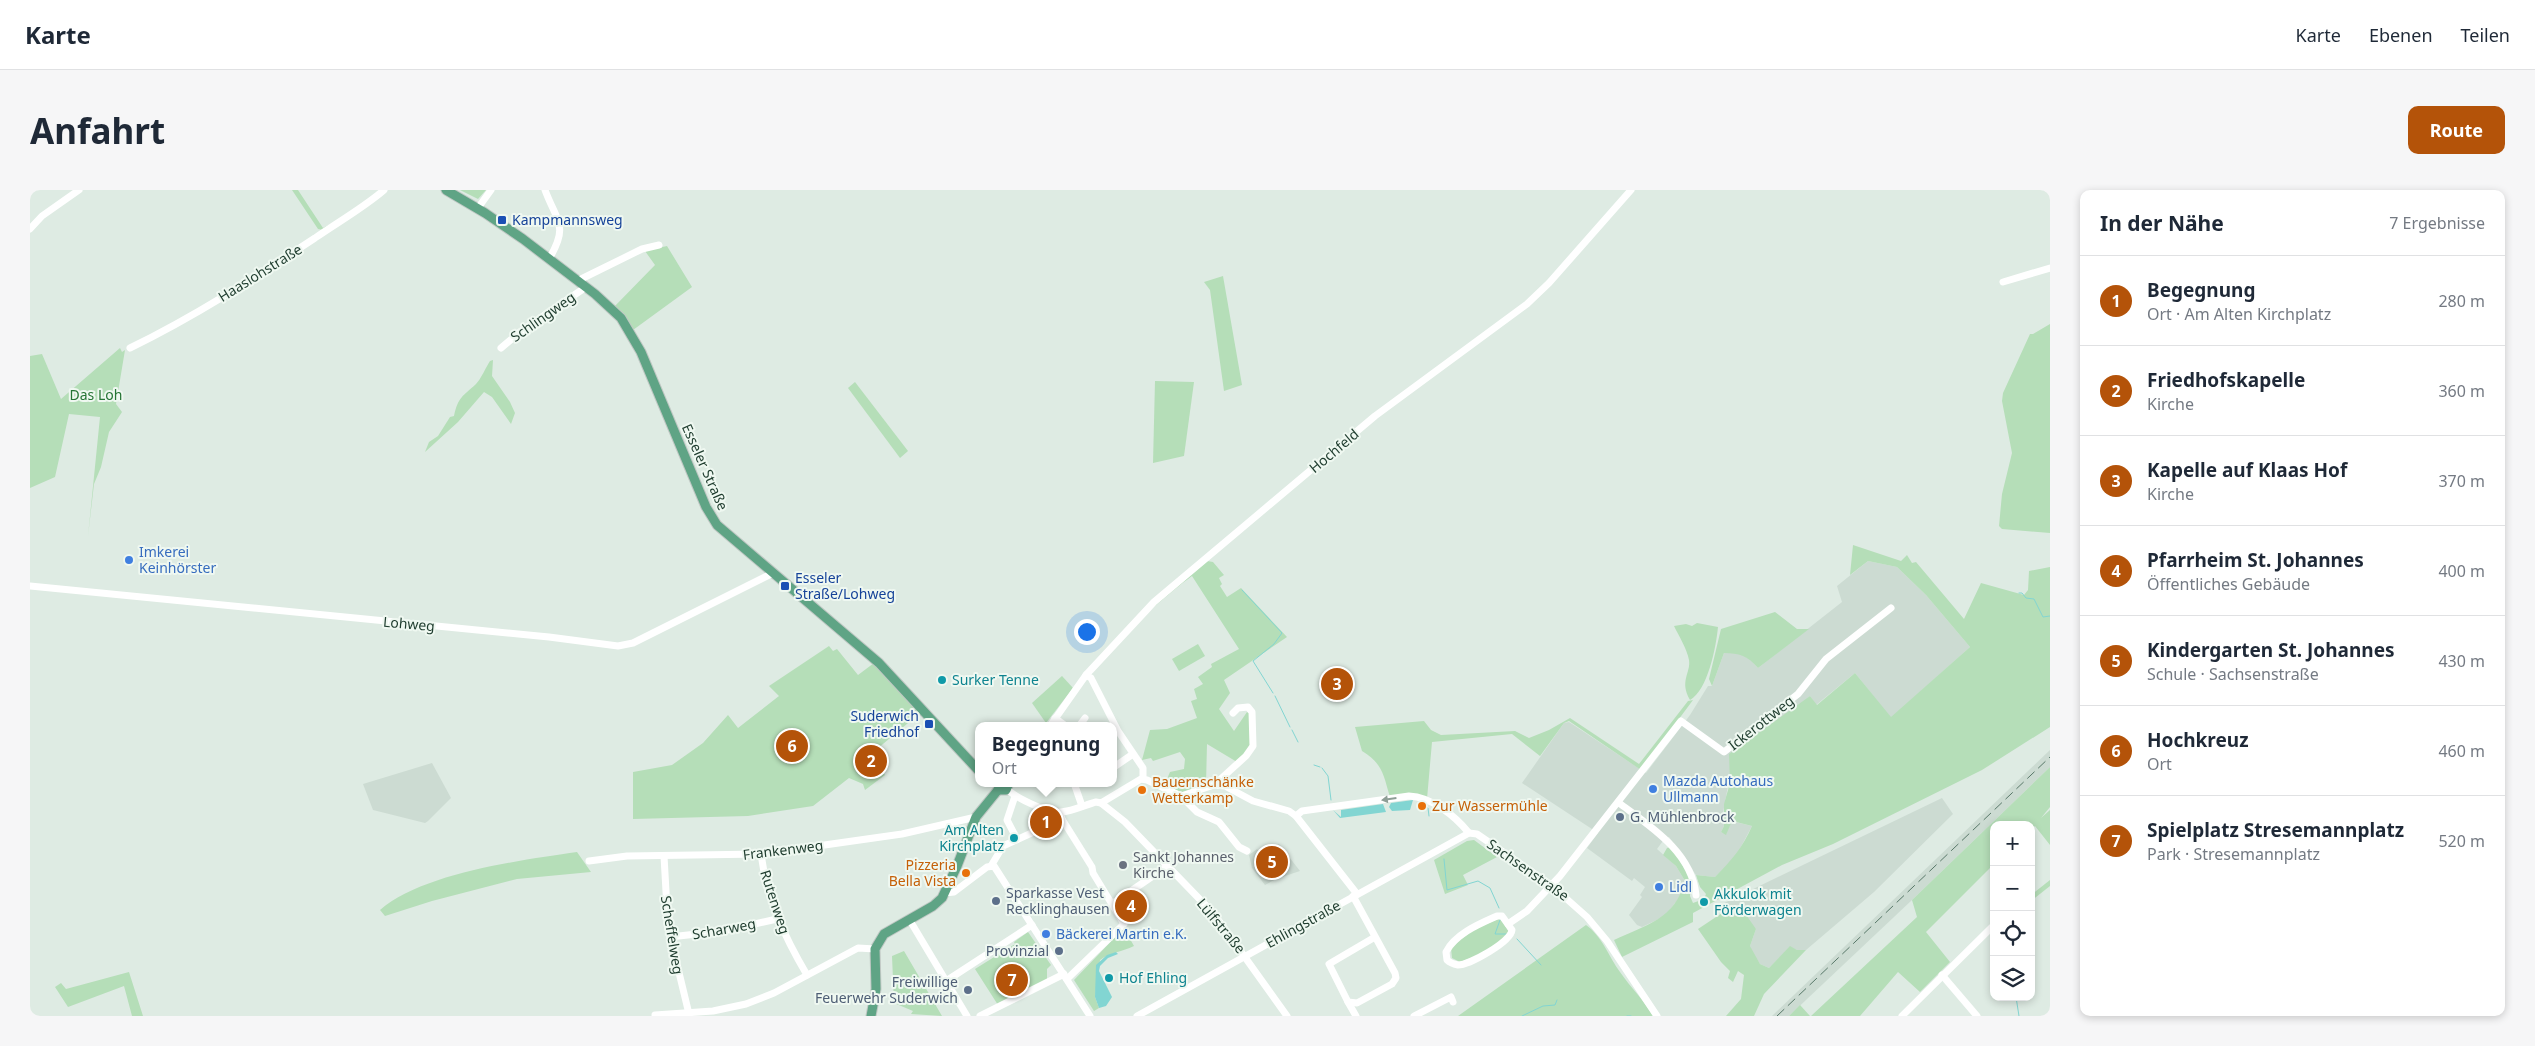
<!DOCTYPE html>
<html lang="de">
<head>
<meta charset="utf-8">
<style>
	:root { --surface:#fff; --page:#f6f6f7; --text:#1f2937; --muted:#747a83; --line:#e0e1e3; --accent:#b45309 }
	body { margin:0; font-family:"Noto Sans",sans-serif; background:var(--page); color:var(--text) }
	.controls { position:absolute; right:15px; bottom:15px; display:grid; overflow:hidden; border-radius:10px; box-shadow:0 2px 8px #0003 }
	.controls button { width:45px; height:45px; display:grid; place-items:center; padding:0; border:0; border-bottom:1px solid var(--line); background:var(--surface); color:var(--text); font:25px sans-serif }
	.you { position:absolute; left:1056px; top:441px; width:18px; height:18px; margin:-12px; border:4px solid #fff; border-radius:50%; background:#1a73e8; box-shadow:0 0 0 8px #1a73e833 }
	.badge { display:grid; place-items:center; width:32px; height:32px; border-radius:50%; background:var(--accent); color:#fff; font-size:16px; font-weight:700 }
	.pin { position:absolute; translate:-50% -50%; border:2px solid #fff; box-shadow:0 1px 5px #0006 }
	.popup { position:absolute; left:945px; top:532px; width:142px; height:65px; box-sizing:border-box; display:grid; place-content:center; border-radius:10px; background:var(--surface); filter:drop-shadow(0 1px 4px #0005); font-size:16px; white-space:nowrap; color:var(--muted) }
	.popup b { font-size:19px; color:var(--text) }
	.popup::after { content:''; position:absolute; left:50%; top:100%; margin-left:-10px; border:10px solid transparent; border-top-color:var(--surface) }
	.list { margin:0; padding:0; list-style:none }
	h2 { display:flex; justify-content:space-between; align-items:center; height:65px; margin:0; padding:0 20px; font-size:21px }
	h2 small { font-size:16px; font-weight:400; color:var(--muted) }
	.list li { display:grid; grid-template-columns:32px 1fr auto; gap:15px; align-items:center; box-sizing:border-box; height:90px; padding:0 20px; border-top:1px solid var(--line) }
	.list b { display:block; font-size:19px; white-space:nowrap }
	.list p { margin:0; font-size:16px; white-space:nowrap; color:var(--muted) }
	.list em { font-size:16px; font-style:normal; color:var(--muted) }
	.icon { flex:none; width:28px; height:28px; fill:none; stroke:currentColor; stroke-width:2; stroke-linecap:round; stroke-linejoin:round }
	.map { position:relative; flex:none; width:2020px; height:826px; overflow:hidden; border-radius:10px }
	header { display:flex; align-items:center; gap:30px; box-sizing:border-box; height:70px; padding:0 25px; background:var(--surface); border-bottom:1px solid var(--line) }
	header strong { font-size:24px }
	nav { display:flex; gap:28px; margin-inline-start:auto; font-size:18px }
	.intro { display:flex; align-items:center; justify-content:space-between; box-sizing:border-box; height:120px; padding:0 30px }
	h1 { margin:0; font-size:35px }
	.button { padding:12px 22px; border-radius:10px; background:var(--accent); color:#fff; font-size:18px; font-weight:700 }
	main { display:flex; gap:30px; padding:0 30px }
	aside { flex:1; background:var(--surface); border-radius:10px; box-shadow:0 2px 8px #0003 }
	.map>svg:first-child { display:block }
</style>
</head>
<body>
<header>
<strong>Karte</strong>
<nav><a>Karte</a><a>Ebenen</a><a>Teilen</a></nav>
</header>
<div class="intro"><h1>Anfahrt</h1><a class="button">Route</a></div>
<main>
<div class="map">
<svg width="2020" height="826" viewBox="0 0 2020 826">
	<rect width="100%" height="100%" fill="#deebe3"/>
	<!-- built -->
	<g fill="#ccdbd2">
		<polygon points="1838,371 1867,377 1896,405 1940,457 1861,528 1825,483 1786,515 1780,506 1700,585 1693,623 1694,636 1691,642 1696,644 1701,631 1722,636 1705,668 1685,687 1666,685 1639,647 1635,648 1627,659 1646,676 1655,691 1652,704 1635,726 1612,737 1607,735 1599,725 1612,707 1610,705 1615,697 1604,688 1602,691 1557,658 1568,643 1492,593 1534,533 1539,532 1616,583 1660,525 1678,496 1682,496 1694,463 1709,463 1721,470 1728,478 1812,412 1807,396"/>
		<polygon points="2020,560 2020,577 1882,710 1759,826 1742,826"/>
		<polygon points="402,573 421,608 398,631 395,633 343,620 333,594"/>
		<polygon points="1912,608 1923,624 1844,702 1776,760 1767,760 1760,757 1739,778 1730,774 1723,764 1720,756 1726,739 1706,726 1692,723 1688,716"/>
		<polygon points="1249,654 1270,681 1246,689 1235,695 1222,678 1219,665 1227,659 1234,667"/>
	</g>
	<!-- green -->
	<g fill="#b5deb8">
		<polygon points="262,0 268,0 293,38 308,30 293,40 288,39"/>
		<polygon points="430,0 456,0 448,9"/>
		<polygon points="637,56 662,97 603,140 584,117 625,75 615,61"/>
		<polygon points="1193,86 1212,195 1194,201 1180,100 1174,92"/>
		<polygon points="2020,134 2020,343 1972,339 1969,336 1972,304 1982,263 1972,211 1973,203 2000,144 2003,144"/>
		<polygon points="90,158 92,162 95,160 86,214 92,222 79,242 71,277 64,294 58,346 70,227 39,224 25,287 0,298 0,166 12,164 31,209"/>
		<path d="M463,170l-1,16 18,26 5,11 -4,11 -19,-27 -8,-5 -26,30 -33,30 4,-10 9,-6 12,-19 4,-1c4,-19 9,-20 22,-32 5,-5 10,-17 14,-23z"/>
		<polygon points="1125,191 1164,192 1154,266 1123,273"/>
		<polygon points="825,192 878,261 870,268 818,198"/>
		<path d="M1823,355l48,16 6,-6 5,8 4,-1 48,57 17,-36 43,12 4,-5 1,-19 21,-4v160l-68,43 -149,74 -51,21 -89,48v9l-71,35 -8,-17c32,-15 61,-21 71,-59l-9,-15 -13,-11 4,-7 3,-1 3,3 18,29 -1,17 3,7 11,-4 2,-5 -6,-7 -4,-12 19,2c16,-16 28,-30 37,-51l-20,-5 -6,14 -5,-3 3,-6v-22l6,-21 -1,-29 81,-58 7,9 38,-32 36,44 79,-70 -44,-52 -29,-28 -29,-6 -18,14z"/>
		<path d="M1177,371l6,1 11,13 -5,3 3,6 -2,2 7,11 14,-9 46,49 -63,43 6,13 -11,16 15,22 13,-19 4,2 -1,35 -13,13 -30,-18 -1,41 -20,9 -22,-8 6,-14 14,-3 1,-10 -5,-7 -27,9 -2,-3 -9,2 8,-30 17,-1 30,-11 -6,-17 6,-2 -3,-10 9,-5 -5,-7 14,-10 -1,-3 28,-15 -47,-73c-24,17 -89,74 -101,100v-5l35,-41z"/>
		<path d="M1745,422l22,17h12l-51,39c-10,-12 -19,-15 -34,-15l-12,33 -3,-7 12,-50z"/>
		<path d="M1667,433l21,4c-2,20 -10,63 -28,73 -11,-19 1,-27 -1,-40 -2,-11 -10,-24 -15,-34l12,-2 6,2z"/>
		<polygon points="1168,454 1175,466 1149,481 1142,469"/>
		<polygon points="799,456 803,461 807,459 828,485 844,473 890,523 847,559 856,573 850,577 855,585 835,600 833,594 819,588 783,616 718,626 603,629 603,582 642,575 673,553 698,525 708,538 749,506 739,496"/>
		<polygon points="1032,486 1043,498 1016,533 1002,513"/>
		<path d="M1663,510l-52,70 -72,-49 -5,2 -24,33 -28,-22 -80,8 -5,57 -37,-2c-7,-23 -7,-33 -28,-46l-7,-24 69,-6 7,9 10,5 74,-4 14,7 20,-8 21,-12 69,46 49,-63z"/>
		<polygon points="2020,577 2020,617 2011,628 2020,620 2020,655 2005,636 2001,639 2001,635 1964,635 1964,674 1896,742 1920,772 1890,802 1868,782 1830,826 1781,826 1887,727 1882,710"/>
		<polygon points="1444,650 1467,667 1433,685 1438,695 1415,704 1404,670 1437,651"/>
		<path d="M547,662l14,20 -74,7 -85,22 -47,15 -5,-6c42,-37 142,-50 197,-58z"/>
		<polygon points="2020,690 2020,696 2001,711 2001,705"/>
		<polygon points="1714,722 1726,739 1720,756 1730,774 1739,778 1760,756 1767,760 1776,760 1734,804 1724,826 1696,826 1711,809 1714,785 1708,781 1703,792 1698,788 1700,781 1691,772 1668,739 1692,723 1706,726"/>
		<polygon points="1471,728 1480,744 1452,764 1430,772 1422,768 1421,758 1444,739"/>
		<path d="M1556,735c16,11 23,32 34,47 11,16 24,28 33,44h-195z"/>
		<path d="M1092,740l4,2 8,14c-12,6 -23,6 -34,14l-5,37 4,11 -5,3 -20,-31z"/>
		<polygon points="998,742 1021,775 1017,779 1017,790 968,815 945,779 985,754 984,752"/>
		<polygon points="874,761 912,826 881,824 883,821 864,813 862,766"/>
		<polygon points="99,782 113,826 102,826 94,796 38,817 25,797 31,793 36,799"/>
		<polygon points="1770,815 1780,826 1759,826"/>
	</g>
	<!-- water -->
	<g fill="#82d5d2">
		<polygon points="1383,610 1380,620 1362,621 1359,617 1361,613"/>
		<polygon points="1353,614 1356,622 1310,628 1303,620 1311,627 1311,620"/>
		<polygon points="1086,762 1088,764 1078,768 1070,776 1069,781 1082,807 1076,816 1069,818 1065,807 1066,775 1077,765"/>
	</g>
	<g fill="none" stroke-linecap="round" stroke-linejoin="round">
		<!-- stream -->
		<g stroke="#82d5d2" stroke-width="1">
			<polyline points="1212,400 1252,443 1244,454 1223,471 1243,503"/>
			<polyline points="1989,403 1992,403 1996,408 2004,409 2013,427 2020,426"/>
			<polyline points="1245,506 1260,537"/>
			<polyline points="1262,540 1268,552"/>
			<polyline points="1284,575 1290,577"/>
			<polyline points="1292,578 1298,586 1301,610"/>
			<polyline points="1389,612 1398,618 1399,626"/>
			<polyline points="1414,669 1417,700 1448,691 1460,698 1469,718"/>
			<polyline points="1470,730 1465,744 1476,744"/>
			<polyline points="1487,749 1511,775"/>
			<polyline points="1986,807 1989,826"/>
			<polyline points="1492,826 1513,816 1525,815 1527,810"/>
			<polyline points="1597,826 1601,826"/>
		</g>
		<defs>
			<g id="major">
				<polyline points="416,0 455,23 493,49 565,104 591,128 611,162 676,317 687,335 849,473 948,580"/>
				<polyline points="968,600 976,600 979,593"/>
				<polyline points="841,826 846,799 845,759 854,744 903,716 912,708 927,676 946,627 968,600"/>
			</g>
		</defs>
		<!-- major casing -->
		<use href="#major" stroke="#c0c8c4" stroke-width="11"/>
		<!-- minor -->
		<g stroke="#fff" stroke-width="7">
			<path d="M515,0c12,32 24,36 4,69"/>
			<polyline points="448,18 461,0"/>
			<polyline points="0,39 12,26 49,0"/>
			<polyline points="547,91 612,59 629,55"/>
			<polyline points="1973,92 2020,78"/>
			<path d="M100,158c64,-31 126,-71 185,-110 23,-16 48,-30 69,-48"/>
			<polyline points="471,158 490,142 556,97"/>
			<polyline points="0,396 519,447 588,456 603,453 743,383"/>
			<polyline points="1056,485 1061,488 1088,541 1113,578 1113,589"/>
			<polyline points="1025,528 1036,536"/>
			<polyline points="1020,536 1056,485 1124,412 1345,226 1497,114 1519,93 1601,0"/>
			<polyline points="1049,536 1055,528"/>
			<polyline points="1084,577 1103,564"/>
			<polyline points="1044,593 1052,616"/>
			<polyline points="1184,595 1216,566 1223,556 1222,522 1218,517 1208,518 1203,523"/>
			<path d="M977,599c9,9 42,25 54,23 12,-1 24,-7 35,-10l5,1 40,-24 6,1 34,16 16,16 22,10 20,25 8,4"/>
			<polyline points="985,606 977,630 987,649"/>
			<polyline points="1151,606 1184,595 1195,596 1223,611 1259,621 1266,626 1327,704"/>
			<polyline points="1071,613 1095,632 1184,724 1257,826"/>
			<path d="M1589,613c31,23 73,49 77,92"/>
			<polyline points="1030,623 1032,629 1062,677 1063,683 1094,734 1037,789"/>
			<path d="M1266,626l6,-5 107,-15c23,1 46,20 60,37l8,1 74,51 36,32 20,24 50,75"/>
			<path d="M731,664c6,45 23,82 46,121"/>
			<polyline points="634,666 638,737 659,824"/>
			<polyline points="559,671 597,666 731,664 872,644 946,627"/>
			<polyline points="961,676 973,656 1032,629"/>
			<polyline points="915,703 924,702 957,677 964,676 1060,826"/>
			<polyline points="1323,706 1365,783 1366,788 1362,794 1327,813 1318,812 1299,774 1345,747"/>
			<polyline points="1082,714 1136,677"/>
			<path d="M1467,726h5l10,14c-1,12 -43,35 -54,35 -5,-1 -8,-2 -11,-5l-1,-8c9,-18 33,-28 51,-36z"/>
			<polyline points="879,729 937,826"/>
			<polyline points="1478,734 1497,721 1530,686 1651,531 1694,562 1768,504 1796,469 1861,418"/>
			<polyline points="640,747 693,741 747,729"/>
			<polyline points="1912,785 1947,826"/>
			<polyline points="916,791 1002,735"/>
			<polyline points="1318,812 1326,826"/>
			<polyline points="625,825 683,821 716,814 744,803 828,758 845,759"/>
			<polyline points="950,826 1034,784"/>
			<polyline points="1107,826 1439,643"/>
			<polyline points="1384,826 1421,807 1423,812"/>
			<polyline points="1872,826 1964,735"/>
		</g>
		<!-- major -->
		<use href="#major" stroke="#5fa485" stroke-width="9"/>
		<!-- rail -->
		<polyline stroke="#587869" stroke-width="1" stroke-dasharray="10 5" stroke-linecap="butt" points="1747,826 2020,567"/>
	</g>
	<!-- one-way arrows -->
	<defs><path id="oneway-solid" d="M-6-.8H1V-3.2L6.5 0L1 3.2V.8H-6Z" transform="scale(1.25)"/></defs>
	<use fill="#8e9e96" href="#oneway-solid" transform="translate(1359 609) rotate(172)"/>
	<!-- markers -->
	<g fill="#1a4fb4" stroke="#eff8f1" stroke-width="2">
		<rect x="467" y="25" width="10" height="10" rx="2.5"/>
		<rect x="750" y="391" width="10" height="10" rx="2.5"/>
		<rect x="894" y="529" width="10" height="10" rx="2.5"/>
	</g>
	<g fill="#3f7fe0" stroke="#eff8f1" stroke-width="2">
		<circle cx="99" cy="370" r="5"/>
		<circle cx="1623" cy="599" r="5"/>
		<circle cx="1629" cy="697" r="5"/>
		<circle cx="1016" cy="744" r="5"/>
	</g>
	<g fill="#0f9aa8" stroke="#eff8f1" stroke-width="2">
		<circle cx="912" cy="490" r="5"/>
		<circle cx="984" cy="648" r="5"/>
		<circle cx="1674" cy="712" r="5"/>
		<circle cx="1079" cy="788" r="5"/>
	</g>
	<g fill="#e8710a" stroke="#eff8f1" stroke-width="2">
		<circle cx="1112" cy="600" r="5"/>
		<circle cx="1392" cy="616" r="5"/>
		<circle cx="936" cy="683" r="5"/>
	</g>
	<g fill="#5c6f8a" stroke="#eff8f1" stroke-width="2">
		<circle cx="1590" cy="627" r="5"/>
		<circle cx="966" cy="711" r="5"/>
		<circle cx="1029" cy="761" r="5"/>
		<circle cx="938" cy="800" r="5"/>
	</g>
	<circle fill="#6b7280" stroke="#eff8f1" stroke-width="2" cx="1093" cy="675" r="5"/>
	<g text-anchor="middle" stroke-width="4" stroke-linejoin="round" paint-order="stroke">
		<!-- transit labels -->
		<g font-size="14" fill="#164399" stroke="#eff8f1" text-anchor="start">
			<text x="482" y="35">Kampmannsweg</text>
			<text x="765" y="393">Esseler<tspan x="765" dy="16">Straße/Lohweg</tspan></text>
			<text x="889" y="531" text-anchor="end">Suderwich<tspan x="889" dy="16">Friedhof</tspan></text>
		</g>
		<!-- street labels -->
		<g font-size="14" fill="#1e3c2e" stroke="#eff8f1">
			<text transform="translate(230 83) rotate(-32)" y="5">Haaslohstraße</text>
			<text transform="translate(513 127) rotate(-35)" y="5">Schlingweg</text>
			<text transform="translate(1304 261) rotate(-40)" y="5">Hochfeld</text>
			<text transform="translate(675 277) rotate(66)" y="5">Esseler Straße</text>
			<text transform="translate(379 434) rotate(5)" y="5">Lohweg</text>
			<text transform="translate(1731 533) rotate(-38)" y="5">Ickerottweg</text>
			<text transform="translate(753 660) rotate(-7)" y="5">Frankenweg</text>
			<text transform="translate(1498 680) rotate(35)" y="5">Sachsenstraße</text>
			<text transform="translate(745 712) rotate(72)" y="5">Rutenweg</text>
			<text transform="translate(1273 734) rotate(-29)" y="5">Ehlingstraße</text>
			<text transform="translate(1191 736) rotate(50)" y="5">Lülfstraße</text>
			<text transform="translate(694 739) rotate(-10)" y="5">Scharweg</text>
			<text transform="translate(642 745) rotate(81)" y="5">Scheffelweg</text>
		</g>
		<!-- park labels -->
		<g font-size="14" fill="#267535" stroke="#eff8f1">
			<text x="66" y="210">Das Loh</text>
		</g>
		<!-- shop labels -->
		<g font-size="14" fill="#366cbe" stroke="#eff8f1" text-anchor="start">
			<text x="109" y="367">Imkerei<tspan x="109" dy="16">Keinhörster</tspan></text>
			<text x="1633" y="596">Mazda Autohaus<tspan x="1633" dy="16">Ullmann</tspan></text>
			<text x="1639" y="702">Lidl</text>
			<text x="1026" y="749">Bäckerei Martin e.K.</text>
		</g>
		<!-- culture labels -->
		<g font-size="14" fill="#0d838f" stroke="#eff8f1" text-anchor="start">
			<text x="922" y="495">Surker Tenne</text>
			<text x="974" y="645" text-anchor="end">Am Alten<tspan x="974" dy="16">Kirchplatz</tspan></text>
			<text x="1684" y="709">Akkulok mit<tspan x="1684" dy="16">Förderwagen</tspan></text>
			<text x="1089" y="793">Hof Ehling</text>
		</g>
		<!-- food labels -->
		<g font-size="14" fill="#c56008" stroke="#eff8f1" text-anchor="start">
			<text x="1122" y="597">Bauernschänke<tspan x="1122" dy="16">Wetterkamp</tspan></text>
			<text x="1402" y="621">Zur Wassermühle</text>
			<text x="926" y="680" text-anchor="end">Pizzeria<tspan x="926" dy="16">Bella Vista</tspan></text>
		</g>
		<!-- service labels -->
		<g font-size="14" fill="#4e5e75" stroke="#eff8f1" text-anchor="start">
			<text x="1600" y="632">G. Mühlenbrock</text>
			<text x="976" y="708">Sparkasse Vest<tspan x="976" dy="16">Recklinghausen</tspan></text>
			<text x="1019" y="766" text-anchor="end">Provinzial</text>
			<text x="928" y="797" text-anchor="end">Freiwillige<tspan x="928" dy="16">Feuerwehr Suderwich</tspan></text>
		</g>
		<!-- worship labels -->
		<g font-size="14" fill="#5b616d" stroke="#eff8f1" text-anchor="start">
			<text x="1103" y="672">Sankt Johannes<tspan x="1103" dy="16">Kirche</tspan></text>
		</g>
	</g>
</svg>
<div class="controls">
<button>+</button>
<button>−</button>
<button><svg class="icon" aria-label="locate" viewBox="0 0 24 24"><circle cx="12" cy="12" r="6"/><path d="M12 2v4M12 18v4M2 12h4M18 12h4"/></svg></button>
<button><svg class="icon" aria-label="layers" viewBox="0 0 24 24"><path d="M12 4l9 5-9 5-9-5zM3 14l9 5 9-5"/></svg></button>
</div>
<div class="you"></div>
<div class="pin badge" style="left:1016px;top:632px">1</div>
<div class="popup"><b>Begegnung</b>Ort</div>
<div class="pin badge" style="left:841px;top:571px">2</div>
<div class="pin badge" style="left:1307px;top:494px">3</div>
<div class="pin badge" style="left:1101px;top:716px">4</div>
<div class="pin badge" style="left:1242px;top:672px">5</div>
<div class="pin badge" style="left:762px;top:556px">6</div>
<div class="pin badge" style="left:982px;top:790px">7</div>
</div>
<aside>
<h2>In der Nähe<small>7 Ergebnisse</small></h2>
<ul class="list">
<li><span class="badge">1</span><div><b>Begegnung</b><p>Ort · Am Alten Kirchplatz</p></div><em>280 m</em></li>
<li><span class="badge">2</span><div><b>Friedhofskapelle</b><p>Kirche</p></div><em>360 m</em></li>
<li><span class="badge">3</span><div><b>Kapelle auf Klaas Hof</b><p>Kirche</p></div><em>370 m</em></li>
<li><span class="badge">4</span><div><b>Pfarrheim St. Johannes</b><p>Öffentliches Gebäude</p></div><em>400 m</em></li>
<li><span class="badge">5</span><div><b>Kindergarten St. Johannes</b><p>Schule · Sachsenstraße</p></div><em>430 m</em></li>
<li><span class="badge">6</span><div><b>Hochkreuz</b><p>Ort</p></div><em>460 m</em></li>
<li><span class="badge">7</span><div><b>Spielplatz Stresemannplatz</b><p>Park · Stresemannplatz</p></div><em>520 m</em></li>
</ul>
</aside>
</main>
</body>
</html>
